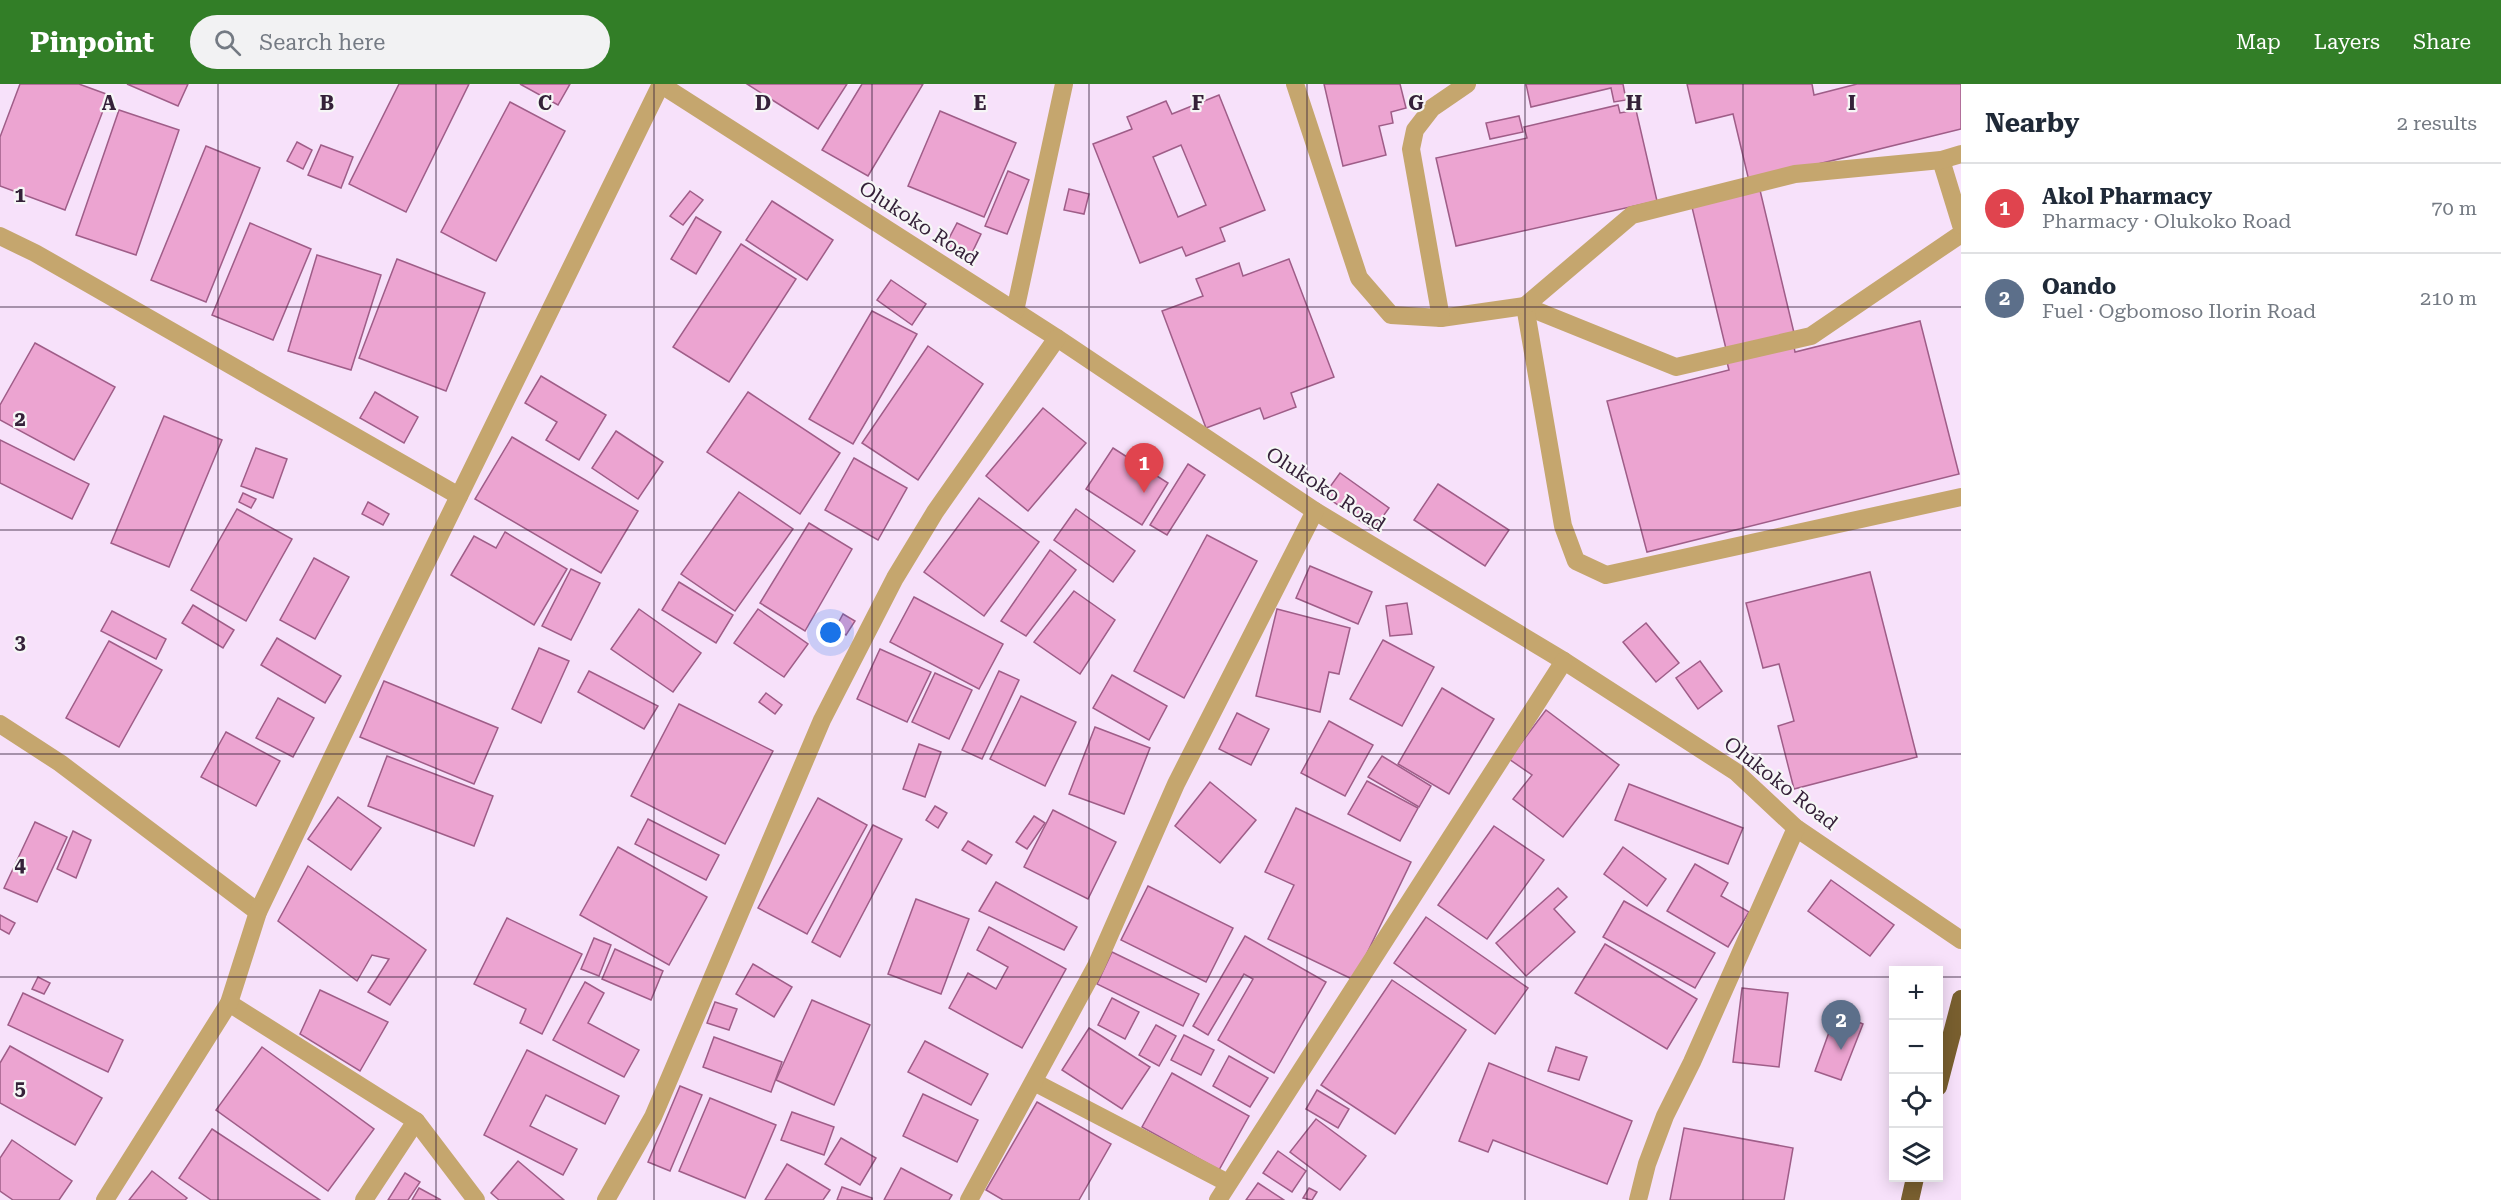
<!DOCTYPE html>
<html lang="en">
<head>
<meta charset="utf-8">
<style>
	:root { --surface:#fff; --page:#f2f2f3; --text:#1f2937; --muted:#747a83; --line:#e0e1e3; --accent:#327e27 }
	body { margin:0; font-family:"Roboto Serif",serif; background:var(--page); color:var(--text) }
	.controls { position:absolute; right:18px; bottom:18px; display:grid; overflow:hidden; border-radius:0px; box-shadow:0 3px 15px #0003 }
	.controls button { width:54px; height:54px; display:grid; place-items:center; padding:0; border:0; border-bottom:2px solid var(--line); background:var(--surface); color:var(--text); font:30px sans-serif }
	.you { position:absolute; left:831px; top:549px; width:21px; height:21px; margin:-15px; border:4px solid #fff; border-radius:50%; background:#1a73e8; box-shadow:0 0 0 9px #1a73e833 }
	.badge { display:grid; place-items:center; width:39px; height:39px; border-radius:50%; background:var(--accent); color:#fff; font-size:20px; font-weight:700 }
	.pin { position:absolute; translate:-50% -50px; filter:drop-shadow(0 2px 3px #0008) }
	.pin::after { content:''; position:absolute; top:32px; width:21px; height:18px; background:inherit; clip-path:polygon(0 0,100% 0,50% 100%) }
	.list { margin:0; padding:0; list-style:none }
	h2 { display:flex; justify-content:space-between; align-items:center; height:78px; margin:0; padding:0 24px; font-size:26px }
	h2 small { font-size:20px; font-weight:400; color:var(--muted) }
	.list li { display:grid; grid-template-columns:39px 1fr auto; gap:18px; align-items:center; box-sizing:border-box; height:90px; padding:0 24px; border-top:2px solid var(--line) }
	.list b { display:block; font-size:22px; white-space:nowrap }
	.list p { margin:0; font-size:20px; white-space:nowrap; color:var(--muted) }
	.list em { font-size:20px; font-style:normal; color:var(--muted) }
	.icon { flex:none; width:33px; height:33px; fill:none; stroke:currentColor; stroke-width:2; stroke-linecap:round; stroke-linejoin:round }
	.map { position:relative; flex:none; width:1961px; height:1116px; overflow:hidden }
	header { display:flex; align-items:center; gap:36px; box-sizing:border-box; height:84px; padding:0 30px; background:var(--accent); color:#fff }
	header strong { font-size:28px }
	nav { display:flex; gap:33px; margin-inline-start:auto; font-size:21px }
	.search { width:420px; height:54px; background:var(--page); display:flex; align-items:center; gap:15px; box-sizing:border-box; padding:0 21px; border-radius:33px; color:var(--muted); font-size:22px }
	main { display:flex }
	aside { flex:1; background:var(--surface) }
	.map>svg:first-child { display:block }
</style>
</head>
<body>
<header>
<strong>Pinpoint</strong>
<div class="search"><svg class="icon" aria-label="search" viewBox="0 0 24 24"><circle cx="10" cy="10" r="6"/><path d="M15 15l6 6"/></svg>Search here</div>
<nav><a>Map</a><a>Layers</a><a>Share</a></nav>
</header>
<main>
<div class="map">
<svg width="1961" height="1116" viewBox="0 0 1961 1116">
	<rect width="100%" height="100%" fill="#f7e1fa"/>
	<!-- building -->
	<g fill="#eca4d1" stroke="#9f5d88" stroke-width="1.5" fill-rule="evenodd">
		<polygon points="20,0 79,0 109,11 65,126 0,102 0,53"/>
		<polygon points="127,0 188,0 178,22"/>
		<polygon points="399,0 469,0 406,128 349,100"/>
		<polygon points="520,0 570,0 558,21"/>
		<polygon points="747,0 847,0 818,45"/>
		<polygon points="862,0 923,0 868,92 822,66"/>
		<polygon points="1324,0 1400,0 1406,24 1391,28 1393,39 1379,42 1386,71 1343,82"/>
		<polygon points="1526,0 1623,0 1626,16 1614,18 1611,4 1531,23"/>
		<polygon points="1687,0 1812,0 1814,11 1857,0 1961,0 1961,45 1749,97 1733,30 1696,39"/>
		<path d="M1219,11l46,115 -45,18 5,13 -39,15 -4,-9 -42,16 -47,-119 39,-15 -5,-12 39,-16 6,13zM1181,61l25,60 -28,12 -25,-60z"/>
		<polygon points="510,18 565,47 496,177 441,148"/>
		<polygon points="1618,21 1620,29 1636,26 1657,117 1456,162 1436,74 1527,54 1524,43"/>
		<polygon points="119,26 179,46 136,171 76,151"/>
		<polygon points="940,27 1016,59 984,133 908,102"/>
		<polygon points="1519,32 1523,48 1490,55 1486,39"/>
		<polygon points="297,58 312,66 303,85 287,77"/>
		<polygon points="321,61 353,73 341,104 308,91"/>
		<polygon points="206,62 260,84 206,218 151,196"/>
		<polygon points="1008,87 1029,96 1007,150 985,142"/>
		<polygon points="1759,102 1795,253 1727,269 1691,119"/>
		<polygon points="1069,105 1089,110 1084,130 1064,126"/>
		<polygon points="690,107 703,116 683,141 670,132"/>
		<polygon points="772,117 833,156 807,196 746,156"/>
		<polygon points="696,133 721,148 696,190 671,175"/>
		<polygon points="250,139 311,165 273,256 212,231"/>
		<polygon points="957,139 981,150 970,173 945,162"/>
		<polygon points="741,160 796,195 729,298 673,263"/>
		<polygon points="317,171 381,191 351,286 288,267"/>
		<polygon points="397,175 485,209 446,307 359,274"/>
		<polygon points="1289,175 1334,293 1291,309 1296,323 1264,335 1260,324 1206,344 1162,227 1203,212 1196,195 1239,179 1243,192"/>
		<polygon points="891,196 926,220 912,241 877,216"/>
		<polygon points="872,227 917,250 853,360 809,335"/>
		<polygon points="1920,237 1959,390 1647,468 1607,317 1729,286 1726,274 1793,258 1795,268"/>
		<polygon points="35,259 115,303 74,376 0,336 0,321"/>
		<polygon points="928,262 983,300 918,396 862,359"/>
		<polygon points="541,292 606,331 579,376 546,356 557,338 525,319"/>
		<polygon points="375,308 418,333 404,359 360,334"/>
		<polygon points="748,308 840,369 800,430 707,368"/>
		<polygon points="1043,324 1086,359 1028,427 986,392"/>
		<polygon points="164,332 222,356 169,483 111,459"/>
		<polygon points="616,347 663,378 638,415 592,384"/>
		<polygon points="512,353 638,427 601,489 475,415"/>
		<polygon points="0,356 89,400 72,435 0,399"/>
		<polygon points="256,364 287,375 273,414 241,402"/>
		<polygon points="1113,364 1168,399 1142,441 1086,405"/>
		<polygon points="854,374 907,404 878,456 825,426"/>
		<polygon points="1188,380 1205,391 1167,451 1150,441"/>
		<polygon points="1340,389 1389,424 1373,446 1324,411"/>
		<polygon points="1438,400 1509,446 1485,482 1414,436"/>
		<polygon points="739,408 793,445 735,527 681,490"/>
		<polygon points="243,409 256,415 251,424 239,418"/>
		<polygon points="979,414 1039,458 984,532 924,488"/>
		<polygon points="368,418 389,430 383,441 362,430"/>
		<polygon points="237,425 292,455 246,537 191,506"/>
		<polygon points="1076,425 1135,467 1113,498 1054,456"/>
		<polygon points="809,439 852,465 805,547 760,519"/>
		<polygon points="505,448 567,485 534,541 451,491 474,452 496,464"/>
		<polygon points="1207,451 1257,477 1184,614 1134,587"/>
		<polygon points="1050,466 1076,486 1026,552 1001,537"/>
		<polygon points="314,474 349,493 315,555 280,536"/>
		<polygon points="1310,482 1372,508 1358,540 1296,514"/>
		<polygon points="571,485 600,499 571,556 542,542"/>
		<polygon points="1870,488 1917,673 1794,705 1778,642 1794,637 1779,580 1763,584 1746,519"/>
		<polygon points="679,498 733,531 716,559 662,526"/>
		<polygon points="1074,507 1115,536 1080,590 1034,558"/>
		<polygon points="914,513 1003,560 979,605 890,558"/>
		<polygon points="1407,519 1412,550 1390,552 1386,522"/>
		<polygon points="193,521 234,546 223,564 182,539"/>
		<polygon points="639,525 701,569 673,608 611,565"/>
		<polygon points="758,525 808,560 784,593 734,559"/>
		<polygon points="1277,525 1350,544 1339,590 1329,588 1320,628 1256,612"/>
		<polygon points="112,527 166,555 156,575 101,547"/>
		<polygon points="843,530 855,537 846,551 835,545"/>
		<polygon points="1646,539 1679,579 1656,598 1623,558"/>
		<polygon points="277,554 341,592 325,619 261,581"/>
		<polygon points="1383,556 1434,583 1402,642 1350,615"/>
		<polygon points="109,557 162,586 119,663 66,634"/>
		<polygon points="539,564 569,577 541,639 512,625"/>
		<polygon points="880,565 931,588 907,638 857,615"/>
		<polygon points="1700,577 1722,607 1698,625 1676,594"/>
		<polygon points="589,587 658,622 644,645 578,608"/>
		<polygon points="999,587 1019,596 982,675 962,666"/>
		<polygon points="935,589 972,606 949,655 912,638"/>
		<polygon points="1112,591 1167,622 1149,656 1093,624"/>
		<polygon points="384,597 498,644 474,700 360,653"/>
		<polygon points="1442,604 1494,635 1449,710 1398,680"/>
		<polygon points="766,609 782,621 775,630 759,618"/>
		<polygon points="1021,612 1076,638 1045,702 990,675"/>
		<polygon points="278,614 314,634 293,673 256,654"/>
		<polygon points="679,620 773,667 725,760 631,712"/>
		<polygon points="1546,626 1619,681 1563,753 1513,715 1532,691 1509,675"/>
		<polygon points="1237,629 1269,645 1251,681 1219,665"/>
		<polygon points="1329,637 1373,661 1345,712 1301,689"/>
		<polygon points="1095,643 1150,664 1124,730 1069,710"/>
		<polygon points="226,648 280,677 256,722 201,693"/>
		<polygon points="919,660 941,668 925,713 903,705"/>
		<polygon points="387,672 493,712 474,762 368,722"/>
		<polygon points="1382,672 1431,702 1419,723 1368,693"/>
		<polygon points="1367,697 1418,724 1400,757 1348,730"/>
		<polygon points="1210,698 1256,736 1220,779 1175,742"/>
		<polygon points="1629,700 1743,744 1728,780 1615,736"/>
		<polygon points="338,713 381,744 351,786 308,755"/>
		<polygon points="818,714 867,741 807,850 758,824"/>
		<polygon points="935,722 947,729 938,744 926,736"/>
		<polygon points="1296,724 1411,778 1354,896 1268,855 1294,801 1265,788"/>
		<polygon points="1053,726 1116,758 1088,815 1024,783"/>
		<polygon points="1034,732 1045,739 1027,765 1016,758"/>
		<polygon points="648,735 719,771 706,796 635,760"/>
		<polygon points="35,738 67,753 37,818 4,804"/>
		<polygon points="873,741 902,755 840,873 812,858"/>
		<polygon points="1494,742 1544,776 1487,855 1438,821"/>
		<polygon points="73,747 91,756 76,794 57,785"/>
		<polygon points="968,757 992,771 986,780 962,766"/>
		<polygon points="618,763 707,813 669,881 580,831"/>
		<polygon points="1623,763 1666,795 1647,822 1604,790"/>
		<polygon points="1695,780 1728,799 1721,812 1749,828 1728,863 1667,827"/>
		<polygon points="308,782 426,866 390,921 368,908 389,875 372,871 357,897 278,837"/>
		<polygon points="1831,796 1894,841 1870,872 1808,827"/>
		<polygon points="996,798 1077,843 1064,866 979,827"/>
		<polygon points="1148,802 1233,844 1206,898 1121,856"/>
		<polygon points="1558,804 1567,813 1554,825 1575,848 1526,892 1496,859"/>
		<polygon points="916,815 969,835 941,910 888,890"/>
		<polygon points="1624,817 1715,869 1695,904 1603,853"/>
		<polygon points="0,831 15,839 9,850 0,845"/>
		<polygon points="1426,833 1528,904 1495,950 1394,879"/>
		<polygon points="507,834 582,870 542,950 520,939 526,925 474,900"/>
		<polygon points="989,843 1066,885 1022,964 949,924 968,889 996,905 1008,883 977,866"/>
		<polygon points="1245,852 1326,898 1274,989 1218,956 1253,895 1244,890 1208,951 1193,942"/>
		<polygon points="594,854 611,861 599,892 581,885"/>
		<polygon points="1605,860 1697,915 1667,965 1575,909"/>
		<polygon points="615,865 663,887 651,916 602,895"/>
		<polygon points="1112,868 1199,910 1183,942 1097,900"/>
		<polygon points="753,880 792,903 774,933 736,910"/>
		<polygon points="38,893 50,899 44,910 32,905"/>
		<polygon points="1392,896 1466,946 1395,1050 1321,1001"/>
		<polygon points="585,898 604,909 588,939 639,966 624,993 553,956"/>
		<polygon points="1742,904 1788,909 1779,983 1733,978"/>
		<polygon points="320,906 388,938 360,987 300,950"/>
		<polygon points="23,909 123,956 108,988 8,941"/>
		<polygon points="1112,914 1139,928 1125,955 1098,941"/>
		<polygon points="812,916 870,941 834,1021 776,996"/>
		<polygon points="715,918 737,925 729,946 707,939"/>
		<polygon points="1836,929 1863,940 1841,996 1815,987"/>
		<polygon points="1156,941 1176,952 1159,982 1139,971"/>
		<polygon points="1089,944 1150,983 1122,1025 1062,986"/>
		<polygon points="1184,951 1214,966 1201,991 1171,976"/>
		<polygon points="714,953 782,978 771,1008 703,983"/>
		<polygon points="925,957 988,990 971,1021 908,988"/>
		<polygon points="10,962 102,1014 75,1061 0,1019 0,979"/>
		<polygon points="262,963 374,1045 328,1107 216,1026"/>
		<polygon points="1556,963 1587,973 1579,996 1548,987"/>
		<polygon points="527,966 619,1012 605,1040 546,1011 530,1042 577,1065 563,1091 484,1051"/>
		<polygon points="1229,972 1268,994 1250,1023 1213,1002"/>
		<polygon points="1489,979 1632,1037 1607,1100 1493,1056 1488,1068 1459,1057"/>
		<polygon points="1172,989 1249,1032 1219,1086 1142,1043"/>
		<polygon points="680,1002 702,1011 670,1087 648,1078"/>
		<polygon points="1317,1006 1349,1025 1338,1044 1306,1025"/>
		<polygon points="923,1010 978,1036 957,1078 903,1052"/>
		<polygon points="710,1014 776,1041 745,1114 679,1087"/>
		<polygon points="1037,1018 1111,1060 1079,1116 1003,1116 986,1106"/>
		<polygon points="792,1028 834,1043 824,1071 781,1056"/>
		<polygon points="1316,1035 1366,1072 1340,1106 1290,1068"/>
		<polygon points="1684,1044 1793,1064 1784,1116 1670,1116"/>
		<polygon points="212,1045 320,1116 211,1116 179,1094"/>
		<polygon points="841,1054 876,1074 860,1101 825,1080"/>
		<polygon points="12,1056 72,1097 59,1116 13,1116 0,1107 0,1074"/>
		<polygon points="1278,1067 1306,1087 1292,1108 1263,1089"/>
		<polygon points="518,1077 564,1116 499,1116 491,1109"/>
		<polygon points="787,1080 830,1106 823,1116 765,1116"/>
		<polygon points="901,1084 952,1111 949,1116 884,1116"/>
		<polygon points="152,1087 187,1114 185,1116 129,1116"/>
		<polygon points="405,1089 420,1098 408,1116 388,1116"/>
		<polygon points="1258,1099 1284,1116 1246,1116"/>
		<polygon points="842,1103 872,1114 872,1116 837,1116"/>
		<polygon points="419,1104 441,1116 412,1116"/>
		<polygon points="1309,1104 1317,1108 1312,1116 1303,1114"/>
	</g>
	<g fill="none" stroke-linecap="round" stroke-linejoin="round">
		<!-- minor -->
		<g stroke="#c5a66e" stroke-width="18">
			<polyline points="660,0 1057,254 1315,427 1564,577 1736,688 1796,744 1961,856"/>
			<polyline points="1295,0 1359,194 1391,231 1441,234 1525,222 1676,283 1811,252 1961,150"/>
			<polyline points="1941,76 1961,141"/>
			<polyline points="0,152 35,169 459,412"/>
			<polyline points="1525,222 1563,442 1576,477 1606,491 1961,413"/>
			<polyline points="1525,222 1632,131 1795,90 1941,76 1961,70"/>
			<polyline points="1015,227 1064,0"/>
			<polyline points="1441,234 1411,65 1415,46 1432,24 1467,0"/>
			<polyline points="0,640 60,679 258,828"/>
			<polyline points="229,919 416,1037 476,1116"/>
			<polyline points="1034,998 1228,1099"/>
			<polyline points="105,1116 229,919 258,828 387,559 661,0"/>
			<polyline points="364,1116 416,1037"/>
			<polyline points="606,1116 653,1033 822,636 895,494 935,428 1057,254"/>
			<polyline points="969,1116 1096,882 1176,700 1315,427"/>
			<polyline points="1218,1116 1564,577"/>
			<polyline points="1638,1116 1647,1080 1665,1032 1692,978 1796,744"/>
		</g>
		<!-- highway -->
		<g stroke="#795f2f" stroke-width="18">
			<polyline points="1938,1003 1961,915"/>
			<polyline points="1910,1116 1915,1094"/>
		</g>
	</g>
	<!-- grid -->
	<path fill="none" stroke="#352139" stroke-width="1.5" stroke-opacity="0.55" d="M218,0v1116M436,0v1116M654,0v1116M872,0v1116M1089,0v1116M1307,0v1116M1525,0v1116M1743,0v1116M0,223h1961M0,446h1961M0,670h1961M0,893h1894M1938,893h23"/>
	<g text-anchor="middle" stroke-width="4.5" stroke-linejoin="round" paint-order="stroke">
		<!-- street labels -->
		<g font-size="20" fill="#352139" stroke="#f6f6f6">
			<text transform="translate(919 139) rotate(33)" y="7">Olukoko Road</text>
			<text transform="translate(1326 405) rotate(33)" y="7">Olukoko Road</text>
			<text transform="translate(1781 699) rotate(38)" y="7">Olukoko Road</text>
		</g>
	</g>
	<g font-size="20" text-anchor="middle" font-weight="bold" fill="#352139" stroke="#f6f6f6" stroke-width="4.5" stroke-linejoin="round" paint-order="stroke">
		<text x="109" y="26">A</text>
		<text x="327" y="26">B</text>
		<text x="545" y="26">C</text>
		<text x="763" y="26">D</text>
		<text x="980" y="26">E</text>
		<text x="1198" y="26">F</text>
		<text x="1416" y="26">G</text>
		<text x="1634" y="26">H</text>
		<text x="1852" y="26">I</text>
		<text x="20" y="118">1</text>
		<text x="20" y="342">2</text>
		<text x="20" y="565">3</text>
		<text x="20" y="788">4</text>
		<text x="20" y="1011">5</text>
	</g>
</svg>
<div class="controls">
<button>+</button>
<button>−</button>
<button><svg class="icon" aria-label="locate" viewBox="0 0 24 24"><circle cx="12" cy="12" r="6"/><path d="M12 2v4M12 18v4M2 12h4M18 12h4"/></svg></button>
<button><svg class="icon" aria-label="layers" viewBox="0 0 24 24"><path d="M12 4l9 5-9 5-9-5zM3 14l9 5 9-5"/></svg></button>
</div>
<div class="you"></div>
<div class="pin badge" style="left:1144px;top:409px;background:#e0444e">1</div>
<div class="pin badge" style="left:1841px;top:966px;background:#5c6f8a">2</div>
</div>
<aside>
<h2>Nearby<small>2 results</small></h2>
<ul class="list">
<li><span class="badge" style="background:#e0444e">1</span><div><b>Akol Pharmacy</b><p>Pharmacy · Olukoko Road</p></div><em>70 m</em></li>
<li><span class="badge" style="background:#5c6f8a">2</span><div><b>Oando</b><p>Fuel · Ogbomoso Ilorin Road</p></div><em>210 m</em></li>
</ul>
</aside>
</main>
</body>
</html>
